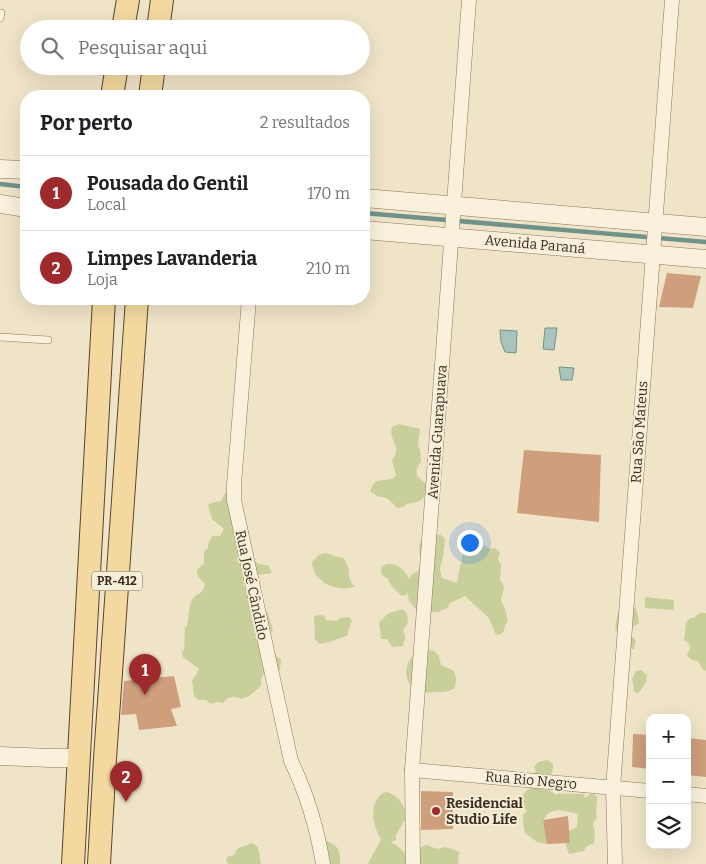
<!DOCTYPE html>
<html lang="pt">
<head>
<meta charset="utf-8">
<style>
	:root { --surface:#fff; --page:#f2f2f2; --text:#202124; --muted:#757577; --line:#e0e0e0; --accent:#9e2a2b }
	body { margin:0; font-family:Bitter,serif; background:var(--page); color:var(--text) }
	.controls { position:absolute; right:15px; bottom:15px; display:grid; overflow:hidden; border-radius:10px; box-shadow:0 5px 20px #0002 }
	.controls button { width:45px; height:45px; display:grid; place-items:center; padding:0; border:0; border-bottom:1px solid var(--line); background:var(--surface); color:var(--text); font:25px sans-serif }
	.you { position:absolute; left:469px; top:542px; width:18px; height:18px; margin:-12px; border:4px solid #fff; border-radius:50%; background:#1a73e8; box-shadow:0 0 0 8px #1a73e833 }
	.badge { display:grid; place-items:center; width:32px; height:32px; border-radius:50%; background:var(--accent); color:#fff; font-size:16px; font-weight:700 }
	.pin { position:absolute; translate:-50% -41px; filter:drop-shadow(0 1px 2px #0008) }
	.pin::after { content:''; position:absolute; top:26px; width:18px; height:15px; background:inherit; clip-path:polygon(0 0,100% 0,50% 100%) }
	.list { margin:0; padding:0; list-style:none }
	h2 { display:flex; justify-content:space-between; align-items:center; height:65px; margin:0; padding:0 20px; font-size:21px }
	h2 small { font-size:16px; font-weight:400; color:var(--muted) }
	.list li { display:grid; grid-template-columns:32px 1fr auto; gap:15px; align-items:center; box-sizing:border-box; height:75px; padding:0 20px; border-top:1px solid var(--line) }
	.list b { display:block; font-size:19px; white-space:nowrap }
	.list p { margin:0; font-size:16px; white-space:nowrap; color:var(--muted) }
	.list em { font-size:16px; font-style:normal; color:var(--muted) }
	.icon { flex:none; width:28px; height:28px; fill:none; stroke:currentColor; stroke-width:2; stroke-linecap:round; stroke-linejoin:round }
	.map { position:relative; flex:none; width:706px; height:864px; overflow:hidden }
	.search { position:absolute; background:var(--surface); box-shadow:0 5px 20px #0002; left:20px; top:20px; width:350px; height:55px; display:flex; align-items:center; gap:12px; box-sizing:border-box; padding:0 18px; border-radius:28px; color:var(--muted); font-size:19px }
	.panel { position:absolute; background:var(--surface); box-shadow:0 5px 20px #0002; left:20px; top:90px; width:350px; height:215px; border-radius:20px }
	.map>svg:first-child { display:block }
</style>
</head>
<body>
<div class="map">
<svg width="706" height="864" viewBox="0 0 706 864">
	<rect width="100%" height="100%" fill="#f0e4c8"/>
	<!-- green -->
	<g fill="#c9cf9b">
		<path d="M399,424l21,5 -2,17 2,3 1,13c-4,5 -5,7 -4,14l8,7c3,17 -4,19 -19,21l-2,3 -7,1c-5,-6 -10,-12 -18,-11l-8,-5v-4l5,-7 16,-2 4,-3 -4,-16c11,-14 -4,-19 0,-33z"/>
		<path d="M231,488l21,68c4,8 7,9 16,9l4,8c-11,2 -23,1 -29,11l7,17 12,6 6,6 5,17 -3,4 3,20 8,5 -1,11 -15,1 -4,8v7l-12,10 -8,3c-9,-4 -12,-3 -18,4l-6,-1 -6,2 -5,-4h-8l-4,-4 -2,-16 4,-5 3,-6 -16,-12 -1,-7h2l1,-23 2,-2c2,-7 2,-21 5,-25 5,-8 11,-5 13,-16 -8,-8 -13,-13 -1,-20v-12l4,-4v-4l4,-8h8l4,-7 -12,-10 -4,-14 3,-2 10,-2 4,-8z"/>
		<path d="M433,534l8,1 4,4 -2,18 -3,12 2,9 15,5c1,-6 2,-11 3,-17 2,-4 1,-8 3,-12 4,-14 17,-13 27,-5l5,-1 5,5 -2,6 3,6 -1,15 2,2 2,5 -3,13 4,9 3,12 -3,4 -1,6 -3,3 -5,1 -7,-17 -24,-22 -15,7 -3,5 -9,4h-11l-12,-4 -6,-7 -2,-9 -1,3 -4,1c-6,-6 -11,-9 -14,-17l-6,-4 -1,-4 1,-5c12,-6 22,2 27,13l3,-5 6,-3 3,-8 -2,-17 3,-6z"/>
		<path d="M325,553c8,1 11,5 19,5l5,12v7l3,7 4,2c-18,7 -43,-3 -44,-24l7,-7z"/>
		<polygon points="645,597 674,600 674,610 645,608"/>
		<path d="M630,604l6,4 3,15 -9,6 1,7 5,4 -2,9h-2l-6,-1 -6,-15c-1,-1 -3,-1 -4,-2 -2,-3 2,-20 4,-23z"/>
		<polygon points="403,609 407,613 408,623 403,629 405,637 403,646 392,647 387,639 381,639 380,632 379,622 389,613"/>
		<path d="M701,613h5v58l-3,-1 -5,-9c-5,0 -9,-2 -11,-7 6,-7 3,-10 -3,-14l2,-18 5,-4h3l3,-3z"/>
		<path d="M320,615l4,1 2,4 11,1 3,-3 9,-1 3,4 -4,11 -1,4c-9,2 -17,7 -27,8l-5,-4 -1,-24z"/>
		<path d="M421,649l13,2 5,5 2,9 13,6 2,7 -1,10c-6,4 -11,4 -18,4 -5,0 -11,1 -16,0 -12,-3 -18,-18 -13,-28 2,-7 8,-11 13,-15z"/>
		<polygon points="641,670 647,675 646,682 638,694 633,691 634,688 632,679 636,671"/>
		<path d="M547,760l6,4c1,13 -7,16 -17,22 7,6 12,1 20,9l3,-2c6,2 17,0 25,1l1,4 5,-4h4l3,3c0,7 -2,13 0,20l-4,7 2,9 -1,10 -8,4 -2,4 -15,3 -4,-11 4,-12 8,-4 1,-13c-9,-2 -21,-7 -29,-1 -3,2 -4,5 -6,7l1,6 4,5 -1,13 -10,-2 -12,-9 -2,-11v-7l4,-4 -5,-6 -1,-8 6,-7 8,-4 -3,-9 4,-6 -2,-4 4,-5z"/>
		<path d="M385,792c12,1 19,13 22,24l-11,19v5l-5,2c10,6 16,10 16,22h-39c4,-9 9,-16 13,-25 -9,-14 -13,-38 4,-47z"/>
		<path d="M325,840c14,6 15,9 15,24h-25v-5z"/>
		<polygon points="252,843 258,847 261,864 228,864 226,860 227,857 234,855 238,848 242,847"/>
		<path d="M427,845l10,4 8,-2 7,2 7,3 -1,12h-47c2,-11 4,-16 16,-19z"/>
	</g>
	<!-- water -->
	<g fill="#a9c4bc" stroke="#6f938a">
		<polygon points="545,328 557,328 554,350 543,349"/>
		<polygon points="500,330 517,331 516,353 505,352 501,342"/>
		<polygon points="559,367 574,368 572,380 561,380"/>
	</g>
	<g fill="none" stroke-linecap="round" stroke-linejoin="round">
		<!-- stream -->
		<g stroke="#6f938a" stroke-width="4.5">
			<polyline points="0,184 26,187"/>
			<polyline points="364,213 706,242"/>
		</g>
	</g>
	<!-- building -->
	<g fill="#cf9f7d">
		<polygon points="667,273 701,276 693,308 659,307"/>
		<polygon points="524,450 601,455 599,522 517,513"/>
		<polygon points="174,676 181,707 171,709 177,726 139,730 136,714 121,715 124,681"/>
		<polygon points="633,734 650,735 650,769 632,767"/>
		<polygon points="687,738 706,740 706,777 687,775"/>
		<polygon points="421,791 453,792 453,829 421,830"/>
		<polygon points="568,816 570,843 547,844 543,820"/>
	</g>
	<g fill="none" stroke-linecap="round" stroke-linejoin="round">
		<defs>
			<g id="service">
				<polyline points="0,18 1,13"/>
				<polyline points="0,337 48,340"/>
			</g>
			<g id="minor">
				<path d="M249,299l-15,185v16l57,261c16,33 26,67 32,103"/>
				<polyline points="412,770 650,791"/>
				<polyline points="687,794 706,796"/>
				<polyline points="413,864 412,770 469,0"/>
				<polyline points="615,864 613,788 672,0"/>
			</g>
			<g id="tertiary">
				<polyline points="0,169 26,170"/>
				<polyline points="364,198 706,227"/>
				<polyline points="0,204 26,208"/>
				<polyline points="364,230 706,259"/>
				<polyline points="0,756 50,758 79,758"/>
			</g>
			<g id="primary">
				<polyline points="123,29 128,0"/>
				<polyline points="158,29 162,0"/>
				<polyline points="112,96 117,66"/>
				<polyline points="150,96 154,66"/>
				<polyline points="73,864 104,299"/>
				<polyline points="99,864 105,759 137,299"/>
			</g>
		</defs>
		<!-- service casing -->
		<use href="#service" stroke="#8d765c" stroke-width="8"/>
		<!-- minor casing -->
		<use href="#minor" stroke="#8d765c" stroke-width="15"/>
		<!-- tertiary casing -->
		<use href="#tertiary" stroke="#8d765c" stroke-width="19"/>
		<!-- primary casing -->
		<use href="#primary" stroke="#5b4430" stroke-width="24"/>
		<!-- service -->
		<use href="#service" stroke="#faf1dc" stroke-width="7"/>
		<!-- minor -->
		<use href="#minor" stroke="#faf1dc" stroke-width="14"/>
		<!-- tertiary -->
		<use href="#tertiary" stroke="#faf1dc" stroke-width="18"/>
		<!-- primary -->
		<use href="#primary" stroke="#f3d9a0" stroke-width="22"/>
	</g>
	<!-- markers -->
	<circle fill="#9e2a2b" stroke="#f7eed8" stroke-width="2" cx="436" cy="811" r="5"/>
	<g text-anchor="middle" stroke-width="4" stroke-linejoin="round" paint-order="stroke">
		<!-- shield labels -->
		<rect fill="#f7eed8" stroke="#756857" stroke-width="1" x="92" y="571.5" width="50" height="19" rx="4"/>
		<g font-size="12" font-weight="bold" fill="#3d2e20">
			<text x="117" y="585">PR-412</text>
		</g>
		<!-- street labels -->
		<g font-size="14" fill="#3d2e20" stroke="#f7eed8">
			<text transform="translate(535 244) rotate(5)" y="5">Avenida Paraná</text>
			<text transform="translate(437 432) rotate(-86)" y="5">Avenida Guarapuava</text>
			<text transform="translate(639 432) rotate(-86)" y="5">Rua São Mateus</text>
			<text transform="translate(252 585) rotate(78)" y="5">Rua José Cândido</text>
			<text transform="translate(531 780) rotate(5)" y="5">Rua Rio Negro</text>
		</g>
		<!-- poi labels -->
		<g font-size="14" font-weight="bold" fill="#3d2e20" stroke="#f7eed8" text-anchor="start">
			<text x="446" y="808">Residencial<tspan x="446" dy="16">Studio Life</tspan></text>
		</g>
	</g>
</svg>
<div class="controls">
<button>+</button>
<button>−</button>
<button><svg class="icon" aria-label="layers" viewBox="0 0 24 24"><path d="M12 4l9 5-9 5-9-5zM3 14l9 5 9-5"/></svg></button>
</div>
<div class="you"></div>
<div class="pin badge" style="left:145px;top:695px">1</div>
<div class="pin badge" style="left:126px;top:802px">2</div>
<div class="search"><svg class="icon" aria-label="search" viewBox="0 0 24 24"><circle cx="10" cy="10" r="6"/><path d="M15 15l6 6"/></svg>Pesquisar aqui</div>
<section class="panel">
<h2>Por perto<small>2 resultados</small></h2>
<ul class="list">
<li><span class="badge">1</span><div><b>Pousada do Gentil</b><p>Local</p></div><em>170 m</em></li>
<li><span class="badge">2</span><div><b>Limpes Lavanderia</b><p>Loja</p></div><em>210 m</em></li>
</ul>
</section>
</div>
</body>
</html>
